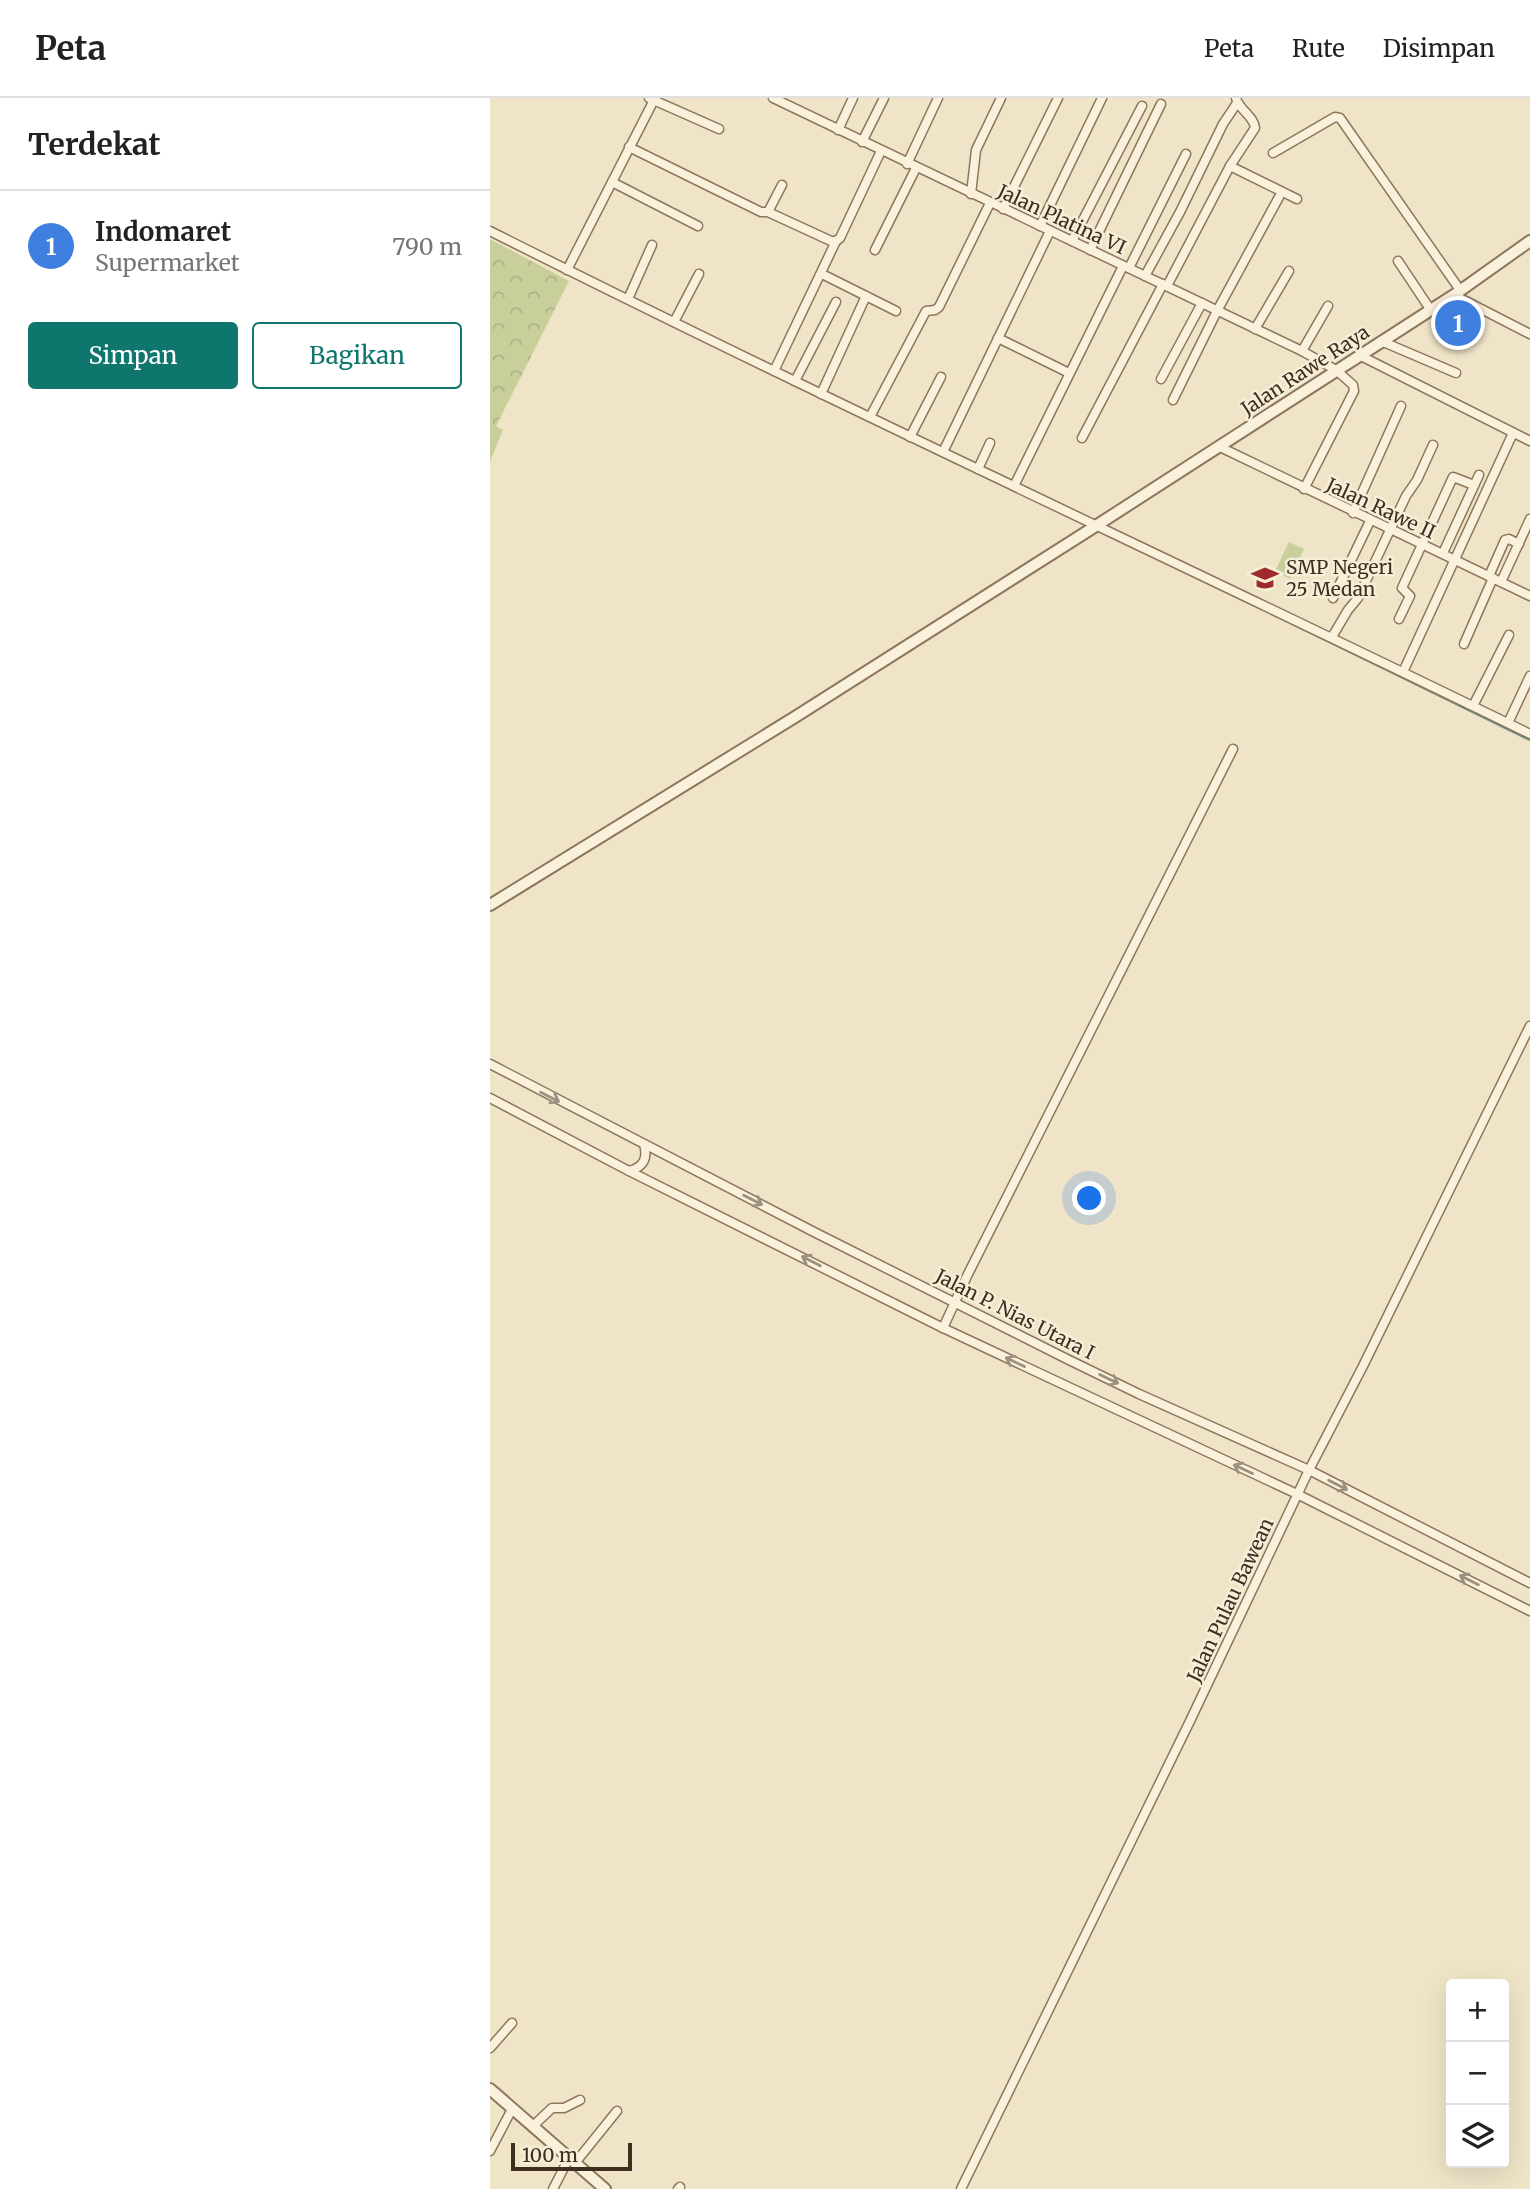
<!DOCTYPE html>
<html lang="id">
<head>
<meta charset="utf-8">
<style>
	:root { --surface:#fff; --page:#f6f6f6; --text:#222; --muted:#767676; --line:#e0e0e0; --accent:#0f766e }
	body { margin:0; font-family:Merriweather,serif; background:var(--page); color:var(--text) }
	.controls { position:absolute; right:21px; bottom:21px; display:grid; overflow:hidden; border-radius:7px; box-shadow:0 7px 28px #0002 }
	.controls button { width:63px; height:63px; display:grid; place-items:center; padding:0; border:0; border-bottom:2px solid var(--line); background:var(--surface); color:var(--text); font:35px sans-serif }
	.scale { position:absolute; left:21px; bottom:18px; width:121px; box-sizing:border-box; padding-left:7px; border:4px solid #3d2e20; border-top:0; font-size:19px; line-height:24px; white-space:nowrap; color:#3d2e20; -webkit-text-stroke:5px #f7eed8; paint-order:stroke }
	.you { position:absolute; left:600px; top:1101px; width:24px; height:24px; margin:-18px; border:5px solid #fff; border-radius:50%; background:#1a73e8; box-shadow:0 0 0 10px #1a73e833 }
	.badge { display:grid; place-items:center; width:46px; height:46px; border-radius:50%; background:var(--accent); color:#fff; font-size:23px; font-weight:700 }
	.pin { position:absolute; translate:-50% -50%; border:4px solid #fff; box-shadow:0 2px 7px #0006 }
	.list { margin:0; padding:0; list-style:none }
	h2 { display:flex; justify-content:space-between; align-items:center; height:91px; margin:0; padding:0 28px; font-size:30px }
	h2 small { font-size:23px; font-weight:400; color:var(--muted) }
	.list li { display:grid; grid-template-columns:46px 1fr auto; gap:21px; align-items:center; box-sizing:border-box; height:112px; padding:0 28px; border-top:2px solid var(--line) }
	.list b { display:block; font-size:26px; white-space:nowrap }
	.list p { margin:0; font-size:23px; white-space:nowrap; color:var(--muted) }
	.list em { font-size:23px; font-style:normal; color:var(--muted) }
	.actions { display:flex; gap:14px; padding:21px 28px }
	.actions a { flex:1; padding:16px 0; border:2px solid var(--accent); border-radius:7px; text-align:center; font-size:24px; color:var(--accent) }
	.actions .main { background:var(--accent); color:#fff }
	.icon { flex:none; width:38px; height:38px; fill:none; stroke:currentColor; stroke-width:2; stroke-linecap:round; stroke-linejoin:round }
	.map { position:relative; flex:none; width:1040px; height:2091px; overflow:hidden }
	header { display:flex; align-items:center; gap:42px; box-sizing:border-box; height:98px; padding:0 35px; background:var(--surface); border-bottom:2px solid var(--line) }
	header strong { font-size:33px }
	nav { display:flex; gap:38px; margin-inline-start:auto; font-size:24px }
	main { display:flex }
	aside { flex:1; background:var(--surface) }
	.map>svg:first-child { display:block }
</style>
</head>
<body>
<header>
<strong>Peta</strong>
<nav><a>Peta</a><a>Rute</a><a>Disimpan</a></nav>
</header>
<main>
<aside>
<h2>Terdekat<small></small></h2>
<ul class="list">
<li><span class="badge" style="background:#3f7fe0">1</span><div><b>Indomaret</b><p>Supermarket</p></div><em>790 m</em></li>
</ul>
<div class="actions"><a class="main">Simpan</a><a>Bagikan</a></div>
</aside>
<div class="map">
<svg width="1040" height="2091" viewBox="0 0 1040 2091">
	<defs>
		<pattern id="forest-crowns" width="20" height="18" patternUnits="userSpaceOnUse" patternTransform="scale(1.75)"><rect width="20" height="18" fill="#c9cf9b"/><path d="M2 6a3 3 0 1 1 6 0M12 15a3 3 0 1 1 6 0" fill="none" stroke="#aeb285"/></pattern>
	</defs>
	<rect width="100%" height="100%" fill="#f0e4c8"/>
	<!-- forest -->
	<polygon fill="url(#forest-crowns)" points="0,141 79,183 6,328 13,332 0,363"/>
	<!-- garden -->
	<polygon fill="#c9cf9b" points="799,444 814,451 800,481 785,473"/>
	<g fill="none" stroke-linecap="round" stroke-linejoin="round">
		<!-- stream -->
		<polyline stroke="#6f938a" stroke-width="2.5" points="807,528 1040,642"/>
		<defs>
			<g id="minor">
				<polyline points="159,0 229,31"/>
				<polyline points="283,0 812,253 846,272 863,287 864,293 814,391"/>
				<polyline points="348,32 363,0"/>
				<polyline points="372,44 394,0"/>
				<polyline points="139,49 271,114 278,114 292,87"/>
				<polyline points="783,55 845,19 850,20 970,192"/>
				<polyline points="417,66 448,0"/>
				<polyline points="740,68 807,101"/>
				<polyline points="122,84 208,128"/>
				<polyline points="481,96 486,52 511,0"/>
				<polyline points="513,111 568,0"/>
				<polyline points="278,114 341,143 346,143 350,140 391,53"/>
				<polyline points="550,128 612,0"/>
				<path d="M0,133c344,173 694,334 1040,503"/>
				<polyline points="582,143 652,8"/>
				<polyline points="385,152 426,70"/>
				<polyline points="600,152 671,6"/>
				<polyline points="908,163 940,211"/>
				<polyline points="639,170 696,56"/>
				<polyline points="77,172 165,0"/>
				<polyline points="332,176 406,213"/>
				<polyline points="655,178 690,114 733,26 747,5"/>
				<path d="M677,188l63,-120 25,-38c-1,-12 -16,-18 -19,-30"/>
				<polyline points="964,197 1040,236"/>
				<polyline points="138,201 162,147"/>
				<polyline points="184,224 209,176"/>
				<polyline points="765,231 799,173"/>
				<polyline points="508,240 579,275"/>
				<polyline points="891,243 966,275"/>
				<polyline points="812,253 838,208"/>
				<polyline points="869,257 1040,343"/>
				<polyline points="284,273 346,143"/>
				<polyline points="671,281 712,205"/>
				<polyline points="305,283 346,204"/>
				<polyline points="331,296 376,198"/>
				<polyline points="683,302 727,213 789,99"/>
				<polyline points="380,319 436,213 445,212 449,209 500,105"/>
				<polyline points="420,339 451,279"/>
				<polyline points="592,340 673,186"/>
				<polyline points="730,349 1040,498"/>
				<polyline points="453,354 560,133"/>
				<polyline points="488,371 500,345"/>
				<polyline points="524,388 633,168"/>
				<polyline points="863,415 911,308"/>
				<polyline points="953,455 989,377"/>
				<polyline points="999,478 1015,442 1019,441 1029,446"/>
				<polyline points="1011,484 1040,421"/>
				<polyline points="843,500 880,423"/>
				<polyline points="909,521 920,498 912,490 963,379 984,387"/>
				<polyline points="842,539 858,512 868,500 916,398 927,382 943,347"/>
				<polyline points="974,546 1003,480"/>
				<polyline points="913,574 1023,335"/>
				<polyline points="983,608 1019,537"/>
				<polyline points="1018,625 1040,578"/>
				<polyline points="0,966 326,1135 579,1262 649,1296 819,1372 1040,1485"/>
				<polyline points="0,1000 139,1073 453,1230 807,1396 1040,1513"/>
				<path d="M139,1073c15,-4 19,-13 15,-27"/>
				<polyline points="453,1230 478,1176 743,651"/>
				<polyline points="0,1950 22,1925"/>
				<polyline points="43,2028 62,2010 74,2010 90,2002"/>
				<polyline points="0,2053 22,2011"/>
				<polyline points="85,2065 127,2013"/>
				<polyline points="63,2091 79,2060"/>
				<polyline points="188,2091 190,2089"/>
				<polyline points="471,2091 700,1623 819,1372 873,1268 1040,928"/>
			</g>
			<g id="tertiary">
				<polyline points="0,807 305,619 601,431 964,197 1040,143"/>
				<polyline points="0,1991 115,2091"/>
			</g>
		</defs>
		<!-- minor casing -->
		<use href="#minor" stroke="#8d765c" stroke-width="11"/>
		<!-- tertiary casing -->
		<use href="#tertiary" stroke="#8d765c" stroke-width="14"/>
		<!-- minor -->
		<use href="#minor" stroke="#faf1dc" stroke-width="8"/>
		<!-- tertiary -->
		<use href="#tertiary" stroke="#faf1dc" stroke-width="10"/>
	</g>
	<!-- one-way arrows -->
	<defs><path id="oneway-shaft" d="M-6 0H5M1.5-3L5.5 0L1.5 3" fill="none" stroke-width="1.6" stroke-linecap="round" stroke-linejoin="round" transform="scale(1.75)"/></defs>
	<g stroke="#9c907e">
		<use href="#oneway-shaft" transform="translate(60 999) rotate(27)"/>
		<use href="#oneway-shaft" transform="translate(263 1102) rotate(27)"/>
		<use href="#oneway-shaft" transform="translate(321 1163) rotate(-153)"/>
		<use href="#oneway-shaft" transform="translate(525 1264) rotate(-154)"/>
		<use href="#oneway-shaft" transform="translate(619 1281) rotate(26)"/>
		<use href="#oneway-shaft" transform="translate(753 1371) rotate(-155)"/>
		<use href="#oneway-shaft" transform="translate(848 1387) rotate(27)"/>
		<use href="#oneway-shaft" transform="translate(979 1482) rotate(-153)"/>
	</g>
	<!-- icons -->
	<defs>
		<symbol id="school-bare" viewBox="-9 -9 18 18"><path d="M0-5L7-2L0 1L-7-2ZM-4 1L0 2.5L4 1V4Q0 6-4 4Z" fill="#9e2a2b" stroke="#f7eed8" stroke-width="2.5" paint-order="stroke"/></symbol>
	</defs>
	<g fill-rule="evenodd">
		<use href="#school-bare" x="756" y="461" width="38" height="38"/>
	</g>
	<g text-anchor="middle" stroke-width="5" stroke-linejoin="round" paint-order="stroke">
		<!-- street labels -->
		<g font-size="19" fill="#3d2e20" stroke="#f7eed8">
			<text transform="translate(572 121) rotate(25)" y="7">Jalan Platina VI</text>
			<text transform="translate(815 272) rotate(-33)" y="7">Jalan Rawe Raya</text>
			<text transform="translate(891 410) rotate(25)" y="7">Jalan Rawe II</text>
			<text transform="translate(525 1216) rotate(27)" y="7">Jalan P. Nias Utara I</text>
			<text transform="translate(740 1502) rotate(-65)" y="7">Jalan Pulau Bawean</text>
		</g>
		<!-- poi labels -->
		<g font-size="19" fill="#3d2e20" stroke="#f7eed8" text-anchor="start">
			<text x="796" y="476">SMP Negeri<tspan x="796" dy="22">25 Medan</tspan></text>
		</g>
	</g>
</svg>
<div class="controls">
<button>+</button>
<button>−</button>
<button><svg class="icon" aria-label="layers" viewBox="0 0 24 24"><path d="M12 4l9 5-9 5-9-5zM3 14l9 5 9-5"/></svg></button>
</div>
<div class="scale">100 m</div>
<div class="you"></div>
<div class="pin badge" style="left:968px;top:225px;background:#3f7fe0">1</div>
</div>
</main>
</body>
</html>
